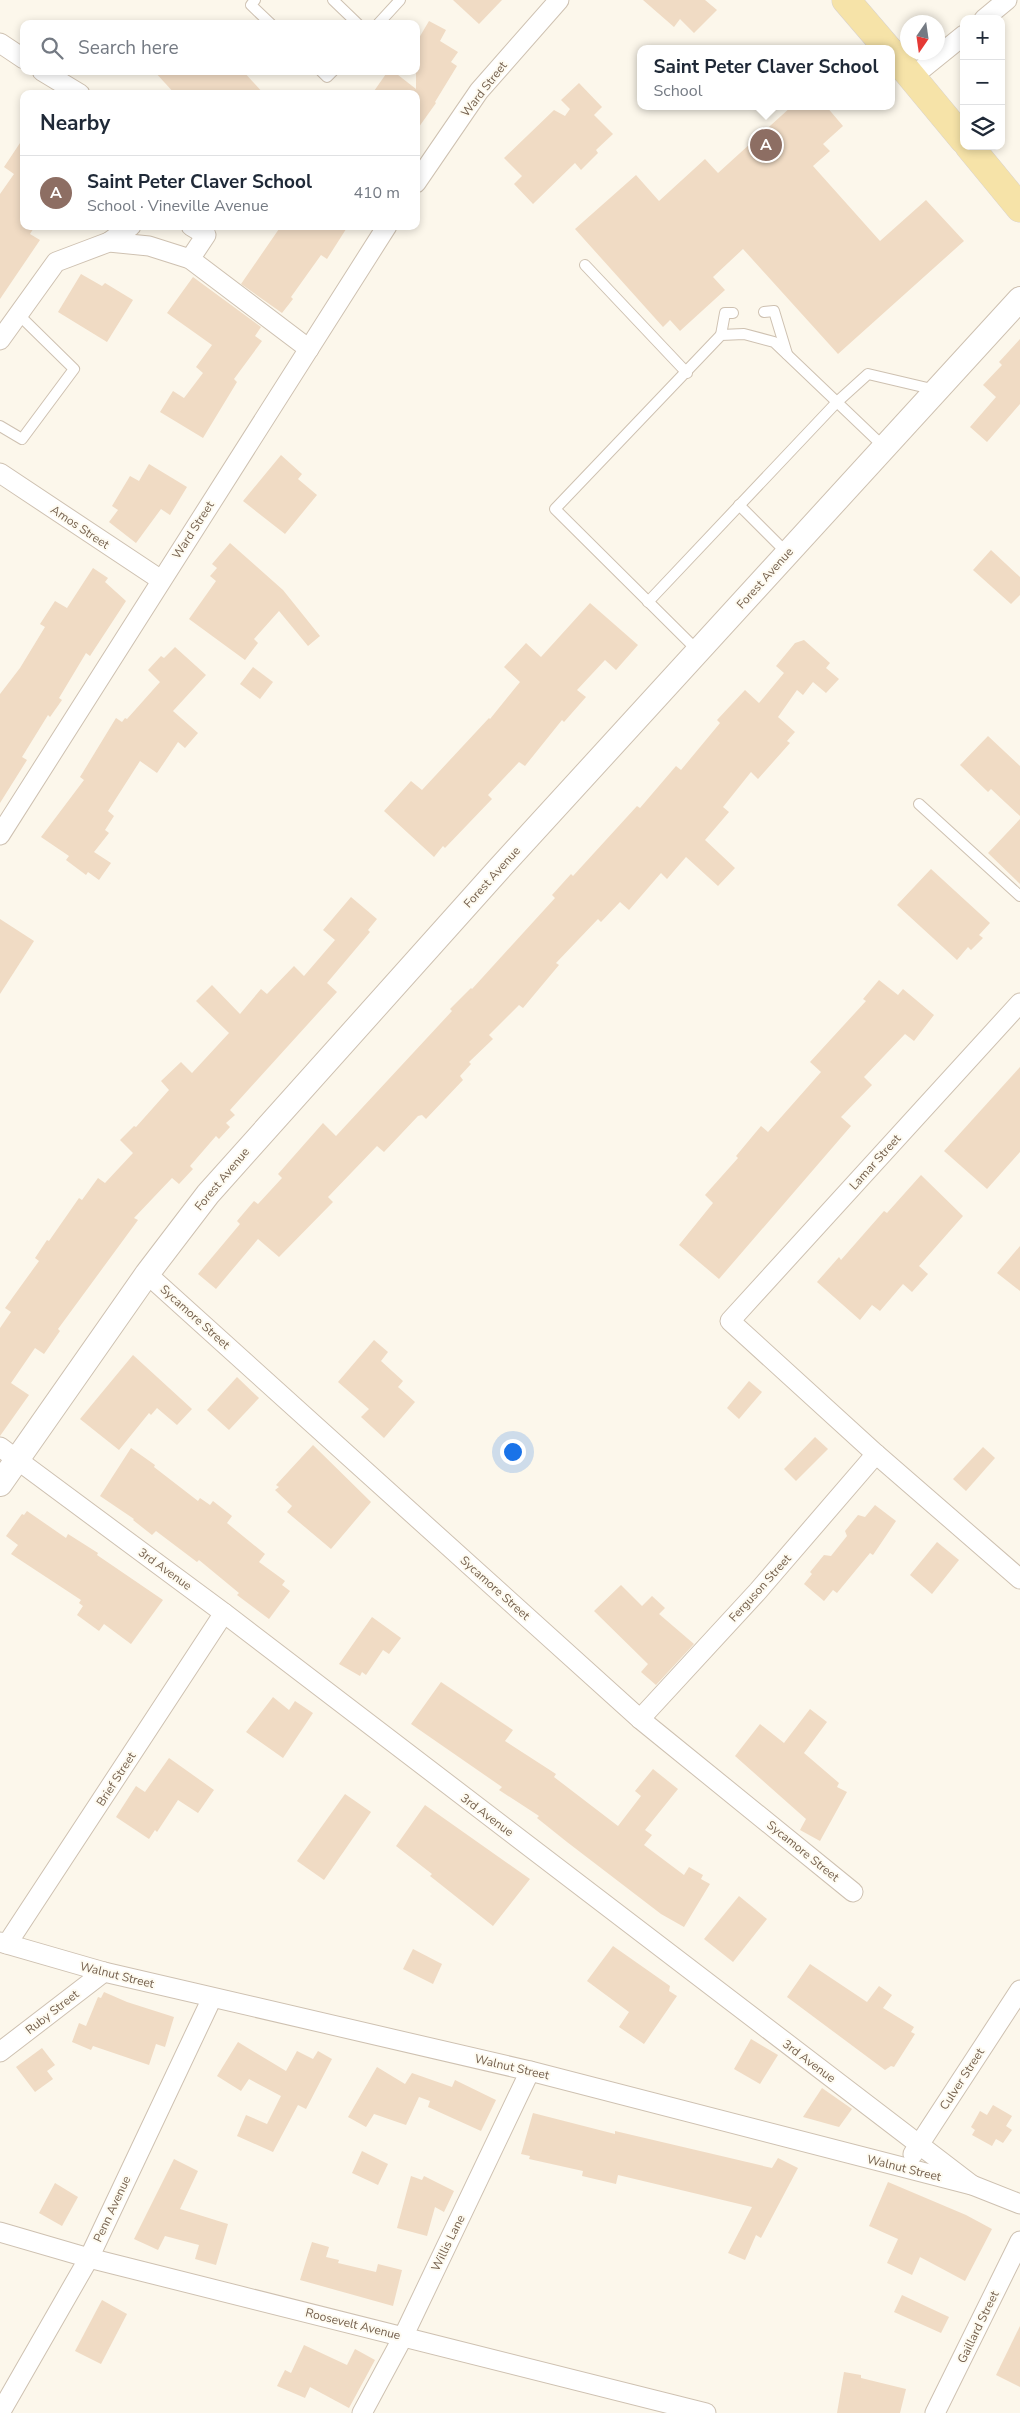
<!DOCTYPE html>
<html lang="en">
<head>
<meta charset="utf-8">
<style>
	:root { --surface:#fff; --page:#f2f2f3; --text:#1f2937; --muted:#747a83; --line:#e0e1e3; --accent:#d93025 }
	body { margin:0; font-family:"Nunito Sans",sans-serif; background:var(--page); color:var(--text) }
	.controls { position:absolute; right:15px; top:15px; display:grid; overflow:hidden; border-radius:10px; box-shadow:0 2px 8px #0003 }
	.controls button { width:45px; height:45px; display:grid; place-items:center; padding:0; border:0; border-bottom:1px solid var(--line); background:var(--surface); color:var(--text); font:25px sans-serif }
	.compass { position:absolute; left:900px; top:15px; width:45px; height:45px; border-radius:50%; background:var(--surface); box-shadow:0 2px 8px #0003; rotate:193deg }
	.you { position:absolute; left:512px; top:1451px; width:18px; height:18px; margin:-12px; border:4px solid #fff; border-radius:50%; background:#1a73e8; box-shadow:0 0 0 8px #1a73e833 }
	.badge { display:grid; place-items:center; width:32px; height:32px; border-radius:50%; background:var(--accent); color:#fff; font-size:16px; font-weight:700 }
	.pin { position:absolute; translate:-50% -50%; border:2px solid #fff; box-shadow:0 1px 5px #0006 }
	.popup { position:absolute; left:637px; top:45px; width:258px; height:65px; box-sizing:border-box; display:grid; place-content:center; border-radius:10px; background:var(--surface); filter:drop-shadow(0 1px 4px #0005); font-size:16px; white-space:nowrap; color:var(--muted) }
	.popup b { font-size:19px; color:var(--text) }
	.popup::after { content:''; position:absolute; left:50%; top:100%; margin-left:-10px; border:10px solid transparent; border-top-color:var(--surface) }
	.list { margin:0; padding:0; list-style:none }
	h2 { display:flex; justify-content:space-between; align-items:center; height:65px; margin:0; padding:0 20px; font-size:21px }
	h2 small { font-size:16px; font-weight:400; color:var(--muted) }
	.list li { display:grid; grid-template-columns:32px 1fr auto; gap:15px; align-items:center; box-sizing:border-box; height:75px; padding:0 20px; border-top:1px solid var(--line) }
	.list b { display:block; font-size:19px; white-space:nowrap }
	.list p { margin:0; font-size:16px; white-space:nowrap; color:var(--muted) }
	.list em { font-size:16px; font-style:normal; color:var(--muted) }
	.icon { flex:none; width:28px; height:28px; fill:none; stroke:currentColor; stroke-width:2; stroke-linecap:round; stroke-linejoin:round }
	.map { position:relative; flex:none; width:1020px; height:2413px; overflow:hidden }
	.search { position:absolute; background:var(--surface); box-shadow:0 2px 8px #0003; left:20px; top:20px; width:400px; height:55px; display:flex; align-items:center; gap:12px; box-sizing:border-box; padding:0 18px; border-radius:10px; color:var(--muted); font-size:19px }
	.panel { position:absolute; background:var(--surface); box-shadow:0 2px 8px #0003; left:20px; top:90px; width:400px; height:140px; border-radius:10px }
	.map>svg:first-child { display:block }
</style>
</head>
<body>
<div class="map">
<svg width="1020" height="2413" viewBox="0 0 1020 2413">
	<rect width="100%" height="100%" fill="#fcf7eb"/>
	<!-- building -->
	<g fill="#f0dbc4">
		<polygon points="453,0 502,0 479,24"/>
		<polygon points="643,0 705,0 717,10 694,33 680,19 674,27"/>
		<polygon points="429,21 446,30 440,41 458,52 451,62 457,66 435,102 436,103 416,131 416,94 372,94 388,71 393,71 416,89 416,43"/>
		<polygon points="154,71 243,71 264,94 175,94"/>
		<polygon points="579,83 602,107 594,115 613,134 596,150 598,153 581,170 575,163 533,204 514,184 522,176 504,158 554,110 565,116 570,109 561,100"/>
		<polygon points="792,106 826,106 843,126 823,144 830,151 813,166 880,241 926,200 964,241 838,354 743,249 713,277 725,290 680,331 670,320 663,327 575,229 636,175 659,201 705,159 718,173"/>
		<polygon points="24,137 24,226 35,226 30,234 40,240 0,299 0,194 14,174 4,167"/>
		<polygon points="281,226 348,226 327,259 321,255 291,297 293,299 282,313 241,284"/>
		<polygon points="81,274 102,286 105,283 133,300 107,342 58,312"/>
		<polygon points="193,277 261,327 255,336 262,341 234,379 237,382 203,438 160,412 173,391 184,398 203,373 196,367 212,345 167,313"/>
		<polygon points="1020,339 1020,404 987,442 970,427 996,397 983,385 1002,365 999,362"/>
		<polygon points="281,455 302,474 298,479 317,495 285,534 243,501"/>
		<polygon points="149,464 187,487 170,515 161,509 136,543 109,522 118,510 112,506 130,476 139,481"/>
		<polygon points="230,543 283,590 320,636 308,646 279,611 254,639 258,643 245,660 189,619 216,581 210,576 217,568 212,564"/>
		<polygon points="991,550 1020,577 1020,595 1011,604 973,570"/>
		<polygon points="93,568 108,578 105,582 126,601 90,656 86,653 59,698 62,700 50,717 48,715 22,757 27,760 0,803 0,694 20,668 45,627 40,624 55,601 67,608"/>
		<polygon points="590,603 638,645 616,670 605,660 577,690 586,697 564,722 562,720 525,766 519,762 488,795 492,799 445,848 443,846 434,857 384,811 411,781 422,790 489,718 490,719 520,682 504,667 526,643 541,657"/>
		<polygon points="804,640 830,663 826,668 839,679 826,693 813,682 803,695 797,690 778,717 795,732 787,741 790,743 758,779 751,772 723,807 729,812 705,840 735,868 718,886 686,857 667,879 661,873 629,910 620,902 601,922 598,919 556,963 559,965 523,1008 519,1005 489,1035 493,1039 469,1062 471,1064 460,1076 463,1080 426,1119 422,1115 418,1116 384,1152 377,1146 328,1197 333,1202 279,1257 258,1239 216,1289 198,1274 240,1224 237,1221 254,1201 258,1204 282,1178 278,1174 323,1123 336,1136 452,1011 450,1009 471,988 472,989 555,898 552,895 571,874 573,876 637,806 640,808 676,766 681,770 720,723 717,720 745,690 759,703 784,673 776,666 795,643"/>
		<polygon points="175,647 206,675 173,711 198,733 185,748 178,742 157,773 140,761 108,811 114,816 105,830 109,833 94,852 111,863 99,880 88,872 86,875 66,860 69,856 41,837 84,780 80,777 116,718 122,722 125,718 127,719 160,682 148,670 161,656 164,658"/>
		<polygon points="253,667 273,682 260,699 240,684"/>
		<polygon points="988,736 1020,766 1020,816 991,789 988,792 960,765"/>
		<polygon points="1020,819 1020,884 988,853"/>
		<polygon points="931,869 990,923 979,935 983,938 971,950 968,947 957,960 897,905"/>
		<polygon points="351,897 377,919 368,930 370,932 327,983 337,992 230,1110 235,1115 226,1123 230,1127 219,1139 216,1136 190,1166 193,1169 179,1184 172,1178 134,1218 138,1220 58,1329 60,1331 44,1354 35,1348 11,1383 29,1395 0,1436 0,1328 11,1312 5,1308 39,1261 35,1258 47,1240 49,1241 79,1198 82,1200 98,1178 105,1183 133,1153 120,1140 134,1126 136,1127 169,1090 161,1081 181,1062 192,1073 229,1033 196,1001 212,985 240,1014 261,989 267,994 294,966 304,976 335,940 323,930"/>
		<polygon points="0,919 34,941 0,994"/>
		<polygon points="879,980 898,995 903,989 934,1015 914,1041 905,1034 864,1077 872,1085 841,1117 851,1126 719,1279 679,1245 713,1203 705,1195 738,1158 736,1156 761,1126 768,1132 821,1072 810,1062 866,1001 863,999"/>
		<polygon points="1020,1067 1020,1152 987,1189 944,1151"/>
		<polygon points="921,1175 963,1216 919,1266 928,1274 912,1292 903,1284 880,1311 872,1305 860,1320 817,1282 839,1257 841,1260 884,1211 887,1213"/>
		<polygon points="1020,1246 1020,1291 997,1273"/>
		<polygon points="374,1340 388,1352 381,1361 403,1381 398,1387 415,1402 384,1438 361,1417 369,1409 338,1382"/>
		<polygon points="133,1355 192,1409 177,1425 157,1408 151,1415 149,1413 119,1450 80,1419"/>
		<polygon points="237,1377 259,1398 229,1430 207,1410"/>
		<polygon points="749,1381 762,1392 739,1419 727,1408"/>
		<polygon points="815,1437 828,1449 796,1481 784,1469"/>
		<polygon points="313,1445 371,1502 331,1549 287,1512 292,1506 275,1490 279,1487 276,1485"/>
		<polygon points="983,1447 995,1458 966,1491 953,1479"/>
		<polygon points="131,1448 155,1465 154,1467 198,1501 200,1498 210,1505 213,1501 232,1516 227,1523 265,1554 259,1562 285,1581 282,1585 290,1591 269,1619 237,1595 239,1593 199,1560 197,1562 156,1531 152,1535 133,1520 134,1519 100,1496"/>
		<polygon points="875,1505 896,1521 873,1555 870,1553 837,1593 833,1590 824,1601 804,1584 812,1574 810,1572 824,1555 831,1556 847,1536 845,1531 858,1515 865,1517"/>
		<polygon points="27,1511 66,1538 68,1534 98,1553 97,1555 163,1600 131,1644 104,1624 99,1631 77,1615 83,1606 79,1603 81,1600 11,1554 18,1545 6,1536 22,1514 24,1515"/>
		<polygon points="937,1542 959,1560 932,1594 910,1575"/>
		<polygon points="621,1585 642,1606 652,1596 665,1608 659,1614 694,1644 656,1685 641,1672 648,1664 594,1611"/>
		<polygon points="372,1617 401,1638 389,1654 383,1650 366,1675 362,1672 360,1676 339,1664"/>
		<polygon points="441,1682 513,1730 505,1741 556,1774 554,1777 618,1826 641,1796 635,1791 653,1769 678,1789 645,1830 652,1835 644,1845 684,1875 689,1867 703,1875 701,1879 710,1884 684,1927 661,1914 567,1842 537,1818 539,1816 499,1790 502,1787 411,1724"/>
		<polygon points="273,1697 289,1710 295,1701 313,1713 283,1758 246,1732"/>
		<polygon points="810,1709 827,1722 804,1753 839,1783 837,1787 847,1792 820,1841 800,1830 806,1819 735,1756 760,1724 784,1743"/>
		<polygon points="169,1758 214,1790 198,1813 178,1800 157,1832 155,1830 149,1839 116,1817 136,1786 145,1792"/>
		<polygon points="345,1794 371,1812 324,1880 297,1861"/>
		<polygon points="425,1805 530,1879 493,1926 430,1876 432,1874 396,1846"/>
		<polygon points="739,1896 767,1919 733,1962 704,1939"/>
		<polygon points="613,1946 670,1986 669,1991 677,1996 644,2044 619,2027 629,2012 587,1981"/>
		<polygon points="413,1949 442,1964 433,1984 403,1969"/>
		<polygon points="810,1964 867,2002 879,1986 892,1995 883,2008 914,2027 911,2032 915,2034 894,2067 891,2066 885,2070 787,1997"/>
		<polygon points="104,1992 127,2002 174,2017 165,2047 156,2044 149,2065 93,2046 91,2050 72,2042 79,2023 86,2026 98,1997 101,1998"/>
		<polygon points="751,2039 778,2055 760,2084 734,2069"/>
		<polygon points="238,2042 286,2071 297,2051 313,2059 318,2051 332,2059 306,2109 298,2105 273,2152 237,2136 246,2115 267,2124 281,2096 249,2079 241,2091 217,2076"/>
		<polygon points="42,2048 55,2065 47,2071 53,2079 35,2092 16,2067"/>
		<polygon points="377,2067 405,2084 412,2073 452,2087 455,2080 496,2100 481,2131 428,2107 430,2101 419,2097 406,2125 374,2114 366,2127 348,2117"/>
		<polygon points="822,2088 852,2109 839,2127 803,2117"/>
		<polygon points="993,2105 1012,2116 1006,2126 1012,2130 1003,2143 996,2139 992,2146 972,2135 975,2130 971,2127 980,2111 987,2115"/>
		<polygon points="533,2113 615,2134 615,2131 772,2168 778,2158 798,2168 761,2238 756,2235 745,2260 728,2253 752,2207 618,2175 616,2184 582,2176 583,2171 529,2159 530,2156 521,2154"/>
		<polygon points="362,2151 388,2164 378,2185 352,2173"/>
		<polygon points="174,2159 198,2171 180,2209 228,2224 216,2265 195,2259 199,2245 165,2236 158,2250 134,2239"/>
		<polygon points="411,2176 422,2180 424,2176 454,2191 444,2212 435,2207 427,2236 397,2228"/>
		<polygon points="888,2182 966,2215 992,2229 965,2281 920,2257 912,2275 887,2263 898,2239 869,2226"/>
		<polygon points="55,2183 78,2197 62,2226 39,2213"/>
		<polygon points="312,2242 329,2247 326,2257 339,2260 338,2263 376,2272 378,2264 402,2270 393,2306 300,2280"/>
		<polygon points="902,2295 949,2317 941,2333 894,2312"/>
		<polygon points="102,2300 127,2314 101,2364 75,2351"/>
		<polygon points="1020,2326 1020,2387 996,2375"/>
		<polygon points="304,2345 347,2365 355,2349 375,2360 349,2408 310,2387 305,2398 277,2386 285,2370 291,2373"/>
		<polygon points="844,2372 861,2375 861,2378 906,2389 900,2413 837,2413"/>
	</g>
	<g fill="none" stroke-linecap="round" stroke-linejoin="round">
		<defs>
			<g id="service">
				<polyline points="255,0 251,5 271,24"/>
				<polyline points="333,0 358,24"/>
				<polyline points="378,24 400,0"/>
				<polyline points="321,71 327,77 333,71"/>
				<polyline points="585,265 687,373"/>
				<polyline points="764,312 774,311 787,354"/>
				<polyline points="721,335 725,313 733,313"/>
				<polyline points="0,426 22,439 74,369 18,314"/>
				<polyline points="739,505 787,553"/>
				<polyline points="648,602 837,402 868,374 936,390"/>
				<polyline points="698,651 555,509 721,335 744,334 774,342 884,447"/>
				<polyline points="919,804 1020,896"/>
			</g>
			<g id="minor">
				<polyline points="984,19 1007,0"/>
				<polyline points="0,43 24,59"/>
				<polyline points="42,71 80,94"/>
				<polyline points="912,77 964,35"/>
				<polyline points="416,183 479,91 559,0"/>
				<polyline points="109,242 131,226"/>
				<polyline points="190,259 206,235 191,226"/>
				<polyline points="0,340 56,262 109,242 149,246 190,259 309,349"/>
				<polyline points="0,473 161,580"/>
				<polyline points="0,835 387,226"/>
				<polyline points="1020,1003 730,1321 876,1454 1020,1579"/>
				<polyline points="147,1274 640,1719 853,1892"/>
				<polyline points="0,1447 224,1613 972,2185"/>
				<polyline points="640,1719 758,1591 876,1454"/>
				<polyline points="0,1942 104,1972 530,2071 972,2185 1020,2204"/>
				<polyline points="7,1944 224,1613"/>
				<polyline points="0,2052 104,1972"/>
				<polyline points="913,2154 1020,1990"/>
				<polyline points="0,2232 89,2258 706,2413"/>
				<polyline points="0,2413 89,2258 212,1998"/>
				<polyline points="362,2413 403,2337 530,2071"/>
				<polyline points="935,2413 1020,2241"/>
			</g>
			<polyline id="tertiary" points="0,1484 147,1274 208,1194 498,870 1020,299"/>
			<g id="primary">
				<polyline points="846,0 888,49"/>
				<polyline points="891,52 964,140"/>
				<polyline points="969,146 1020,208"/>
			</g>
		</defs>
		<!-- service casing -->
		<use href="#service" stroke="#cec1b1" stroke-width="12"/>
		<!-- minor casing -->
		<use href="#minor" stroke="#cec1b1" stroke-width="21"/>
		<!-- tertiary casing -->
		<use href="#tertiary" stroke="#cec1b1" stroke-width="26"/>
		<!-- primary casing -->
		<use href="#primary" stroke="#d9d3ce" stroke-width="29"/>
		<!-- service -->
		<use href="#service" stroke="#fff" stroke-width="10"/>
		<!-- minor -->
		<use href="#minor" stroke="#fff" stroke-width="19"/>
		<!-- tertiary -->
		<use href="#tertiary" stroke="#fff" stroke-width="24"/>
		<!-- primary -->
		<use href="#primary" stroke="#f6e3a8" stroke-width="28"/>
	</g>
	<g text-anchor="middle" stroke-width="4" stroke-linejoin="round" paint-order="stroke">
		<!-- street labels -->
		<g font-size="12" fill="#76624f" stroke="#fefbf1">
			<text transform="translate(484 89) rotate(-52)" y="4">Ward Street</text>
			<text transform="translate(80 527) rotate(34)" y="4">Amos Street</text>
			<text transform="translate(193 530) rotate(-57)" y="4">Ward Street</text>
			<text transform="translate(765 578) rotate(-48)" y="4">Forest Avenue</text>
			<text transform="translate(492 877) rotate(-48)" y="4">Forest Avenue</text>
			<text transform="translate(875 1162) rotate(-48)" y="4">Lamar Street</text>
			<text transform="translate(222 1179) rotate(-50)" y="4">Forest Avenue</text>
			<text transform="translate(195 1317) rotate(42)" y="4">Sycamore Street</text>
			<text transform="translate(165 1569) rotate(36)" y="4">3rd Avenue</text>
			<text transform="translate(495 1588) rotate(42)" y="4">Sycamore Street</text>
			<text transform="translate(760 1588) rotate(-48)" y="4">Ferguson Street</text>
			<text transform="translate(116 1779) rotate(-57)" y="4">Brief Street</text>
			<text transform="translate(487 1815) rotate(37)" y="4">3rd Avenue</text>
			<text transform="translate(803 1851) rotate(39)" y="4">Sycamore Street</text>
			<text transform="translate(117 1975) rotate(14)" y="4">Walnut Street</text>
			<text transform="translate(52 2012) rotate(-38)" y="4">Ruby Street</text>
			<text transform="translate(809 2061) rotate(37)" y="4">3rd Avenue</text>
			<text transform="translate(512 2067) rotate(13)" y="4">Walnut Street</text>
			<text transform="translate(962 2079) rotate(-57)" y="4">Culver Street</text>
			<text transform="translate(904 2168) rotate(14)" y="4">Walnut Street</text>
			<text transform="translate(112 2209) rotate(-65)" y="4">Penn Avenue</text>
			<text transform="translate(448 2243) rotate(-64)" y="4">Willis Lane</text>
			<text transform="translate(353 2324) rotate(14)" y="4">Roosevelt Avenue</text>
			<text transform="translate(978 2327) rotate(-64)" y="4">Gaillard Street</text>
		</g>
	</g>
</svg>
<div class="controls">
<button>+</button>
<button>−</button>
<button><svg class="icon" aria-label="layers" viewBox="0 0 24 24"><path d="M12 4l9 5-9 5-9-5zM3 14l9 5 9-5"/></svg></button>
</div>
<svg class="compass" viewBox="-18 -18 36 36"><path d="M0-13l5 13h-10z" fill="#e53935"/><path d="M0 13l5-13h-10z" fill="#747a83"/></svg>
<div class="you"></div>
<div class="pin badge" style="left:766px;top:145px;background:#8d6e63">A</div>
<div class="popup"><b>Saint Peter Claver School</b>School</div>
<div class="search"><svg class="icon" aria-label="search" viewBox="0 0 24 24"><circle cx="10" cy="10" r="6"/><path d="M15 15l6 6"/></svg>Search here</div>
<section class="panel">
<h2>Nearby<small></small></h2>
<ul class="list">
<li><span class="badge" style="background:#8d6e63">A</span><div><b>Saint Peter Claver School</b><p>School · Vineville Avenue</p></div><em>410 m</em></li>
</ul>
</section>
</div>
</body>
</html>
